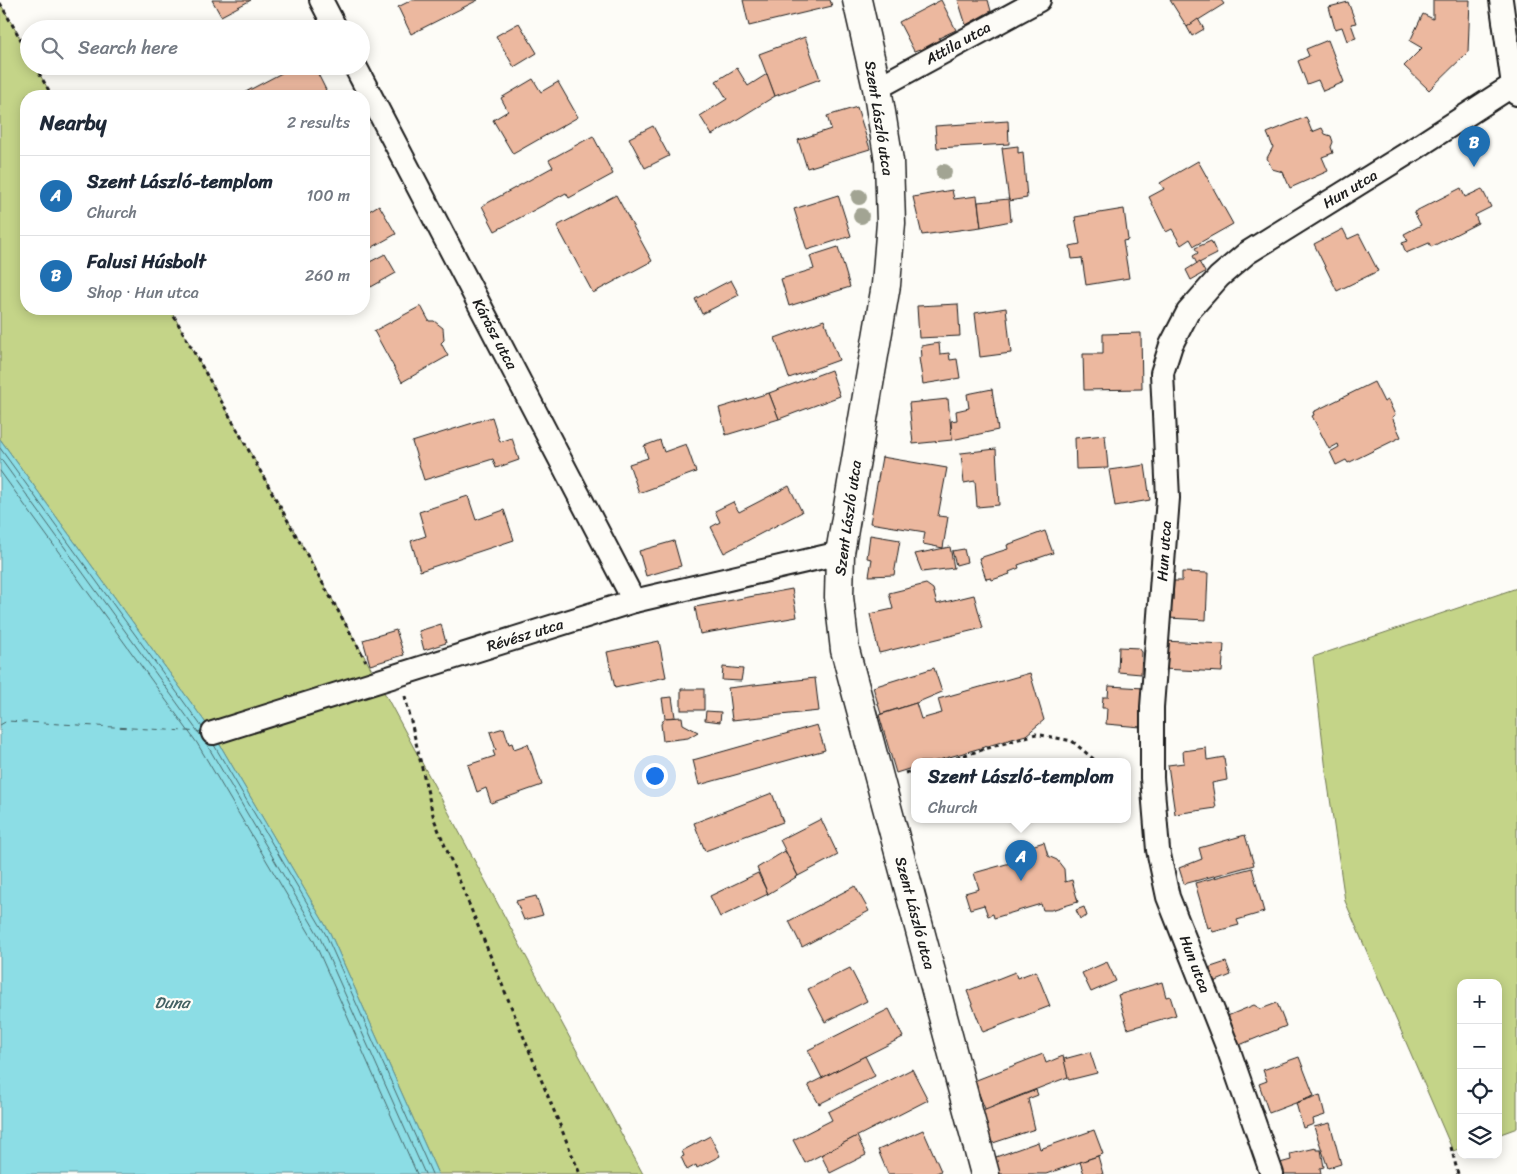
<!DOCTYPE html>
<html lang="en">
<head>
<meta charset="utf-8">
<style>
	:root { --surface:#fff; --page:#f2f2f3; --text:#1f2937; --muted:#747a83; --line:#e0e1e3; --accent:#1f6fb2 }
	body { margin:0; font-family:Sriracha,sans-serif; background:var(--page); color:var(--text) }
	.controls { position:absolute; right:15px; bottom:15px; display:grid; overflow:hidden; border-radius:10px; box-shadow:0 2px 12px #0003 }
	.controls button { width:45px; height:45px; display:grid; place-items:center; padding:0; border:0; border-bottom:1px solid var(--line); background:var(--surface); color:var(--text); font:25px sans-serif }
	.you { position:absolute; left:654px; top:775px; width:18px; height:18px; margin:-12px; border:4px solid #fff; border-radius:50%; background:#1a73e8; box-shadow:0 0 0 8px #1a73e833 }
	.badge { display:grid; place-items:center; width:32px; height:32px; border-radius:50%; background:var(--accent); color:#fff; font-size:16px; font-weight:700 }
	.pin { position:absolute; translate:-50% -41px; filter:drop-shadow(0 1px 2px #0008) }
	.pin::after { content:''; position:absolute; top:26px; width:18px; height:15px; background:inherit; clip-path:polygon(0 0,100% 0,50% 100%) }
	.popup { position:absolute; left:911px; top:758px; width:220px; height:65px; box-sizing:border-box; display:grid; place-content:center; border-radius:10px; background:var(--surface); filter:drop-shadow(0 1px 4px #0005); font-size:16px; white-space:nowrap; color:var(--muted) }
	.popup b { font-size:19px; color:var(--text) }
	.popup::after { content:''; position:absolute; left:50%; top:100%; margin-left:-10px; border:10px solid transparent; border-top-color:var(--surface) }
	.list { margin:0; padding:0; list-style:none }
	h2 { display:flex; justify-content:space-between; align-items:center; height:65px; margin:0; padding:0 20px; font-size:21px }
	h2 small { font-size:16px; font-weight:400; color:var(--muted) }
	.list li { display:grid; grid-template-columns:32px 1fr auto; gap:15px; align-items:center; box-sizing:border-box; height:80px; padding:0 20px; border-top:1px solid var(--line) }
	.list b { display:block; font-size:19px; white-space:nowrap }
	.list p { margin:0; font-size:16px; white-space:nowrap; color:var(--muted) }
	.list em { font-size:16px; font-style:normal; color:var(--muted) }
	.icon { flex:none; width:28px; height:28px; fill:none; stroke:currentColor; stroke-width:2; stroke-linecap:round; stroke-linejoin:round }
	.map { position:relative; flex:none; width:1517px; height:1174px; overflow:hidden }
	.search { position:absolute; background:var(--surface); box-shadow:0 2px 12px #0003; left:20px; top:20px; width:350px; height:55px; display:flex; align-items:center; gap:12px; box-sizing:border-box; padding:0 18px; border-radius:28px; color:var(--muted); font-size:19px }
	.panel { position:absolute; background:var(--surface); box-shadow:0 2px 12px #0003; left:20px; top:90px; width:350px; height:225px; border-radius:20px }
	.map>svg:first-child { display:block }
</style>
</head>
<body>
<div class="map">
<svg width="1517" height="1174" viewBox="0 0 1517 1174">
	<rect width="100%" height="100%" fill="#fdfcf7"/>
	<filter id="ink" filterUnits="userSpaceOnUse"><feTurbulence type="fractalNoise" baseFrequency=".02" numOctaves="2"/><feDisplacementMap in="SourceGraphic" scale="10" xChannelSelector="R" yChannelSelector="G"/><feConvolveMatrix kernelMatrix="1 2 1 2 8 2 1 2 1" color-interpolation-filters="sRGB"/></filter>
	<g filter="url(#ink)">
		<!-- green -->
		<g fill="#c4d488" stroke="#707852">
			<polygon points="0,3 29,54 29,66 35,66 52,96 26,96 26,309 170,309 378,681 643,1174 438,1174 330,933 213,733 0,439"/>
			<polygon points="1517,588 1517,1128 1498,1135 1498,983 1461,983 1461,1148 1453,1151 1345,901 1326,771 1313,657"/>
		</g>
		<!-- water -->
		<polygon fill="#8cdde5" stroke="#5f9095" points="0,439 213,733 330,933 438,1174 0,1174"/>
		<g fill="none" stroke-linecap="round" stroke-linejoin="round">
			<!-- shore -->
			<g stroke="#49696c" stroke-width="1">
				<polyline points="0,448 202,727"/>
				<polyline points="0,458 201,736"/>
				<polyline points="0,471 197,743 314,941 417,1174"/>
				<polyline points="206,743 320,938 425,1174"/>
				<polyline points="214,745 326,935 432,1174"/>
			</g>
			<!-- ferry -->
			<polyline stroke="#436062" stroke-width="1" stroke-dasharray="6 5" stroke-linecap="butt" points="0,725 7,721 203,732"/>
		</g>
		<!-- building -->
		<g fill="#ecb89f" stroke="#1c1c1c">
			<polygon points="212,0 251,0 221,16"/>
			<polygon points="412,0 478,0 411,34 398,7"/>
			<polygon points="743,0 830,0 832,6 749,26"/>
			<polygon points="941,0 956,30 939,38 941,42 921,52 920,49 914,51 899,22"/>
			<polygon points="958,0 988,0 991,11 966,25"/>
			<polygon points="1170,0 1221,0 1224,4 1187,27"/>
			<polygon points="1433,0 1470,0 1468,52 1429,90 1404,66 1422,48 1410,41 1423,14 1433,19"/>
			<polygon points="1348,2 1356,23 1351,24 1356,38 1347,41 1342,27 1335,29 1329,7"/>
			<polygon points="1198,19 1204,29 1192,36 1187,27"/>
			<polygon points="291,22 294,29 279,29"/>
			<polygon points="519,23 537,53 514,67 496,36"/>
			<polygon points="805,37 820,79 775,96 759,54"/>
			<polygon points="1328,40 1344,82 1323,91 1318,80 1307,84 1298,61 1309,56 1306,49"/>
			<polygon points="295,66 314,66 326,90 316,96 238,96"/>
			<polygon points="737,68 748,86 767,74 775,96 712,135 700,116 727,99 716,81"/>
			<polygon points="533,79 541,92 558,82 578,117 513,154 493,120 508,111 501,98"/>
			<polygon points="857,107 870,149 807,168 798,140 831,129 827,116"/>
			<polygon points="1306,117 1312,132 1322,128 1325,134 1331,136 1333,142 1331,147 1333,153 1322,157 1328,171 1290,188 1283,172 1272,169 1267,158 1273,147 1267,133"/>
			<polygon points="1008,121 1009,144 937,148 935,126"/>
			<polygon points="653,126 669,156 645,168 629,138"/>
			<polygon points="593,136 613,174 569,198 566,193 495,231 482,206 553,167 549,160"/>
			<polygon points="1018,146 1018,153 1023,152 1027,198 1009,201 1002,148"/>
			<polygon points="1198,161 1233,224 1194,246 1190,239 1181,245 1172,229 1166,232 1149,197 1164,189 1160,183"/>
			<polygon points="1461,188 1465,197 1482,189 1491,207 1475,215 1478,223 1431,247 1429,243 1406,253 1402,243 1408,241 1404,234 1421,225 1414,212"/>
			<polygon points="952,190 954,199 977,196 981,227 922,235 913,197"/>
			<polygon points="616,195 652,261 593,293 557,226"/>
			<polygon points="838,195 851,236 807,250 794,209"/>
			<polygon points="1009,199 1011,221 981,227 978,202"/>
			<polygon points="379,205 396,234 364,252 364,214"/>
			<polygon points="1124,209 1128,240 1123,241 1129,278 1086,285 1082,258 1072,259 1070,246 1080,244 1075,217"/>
			<polygon points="1343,229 1348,239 1359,234 1378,271 1337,291 1314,244"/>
			<polygon points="1211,241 1217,254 1197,264 1193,256 1198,253 1195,248"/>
			<polygon points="838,247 850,287 789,306 781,279 814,269 810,256"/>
			<polygon points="385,254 396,273 371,287 364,274 364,265"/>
			<polygon points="1199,262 1205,272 1191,280 1186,270"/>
			<polygon points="731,280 739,295 702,314 695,299"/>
			<polygon points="958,304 960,336 919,338 917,306"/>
			<polygon points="421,306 429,321 434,321 443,328 444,340 441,343 448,356 402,382 374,331"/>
			<polygon points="1006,308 1011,353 980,357 975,313"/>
			<polygon points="824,320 839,360 789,378 775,338"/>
			<polygon points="1141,333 1142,389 1084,390 1083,354 1103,354 1103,334"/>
			<polygon points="939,343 940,354 949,353 950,360 957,359 960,378 923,384 919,358 922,357 921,346"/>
			<polygon points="831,370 840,396 779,419 769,393"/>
			<polygon points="1374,382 1384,402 1388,400 1395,415 1392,417 1401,437 1348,463 1346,460 1336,465 1330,452 1339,447 1338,444 1329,449 1312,416 1314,415 1313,412"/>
			<polygon points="992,389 998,430 952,440 951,421 957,420 956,411 969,408 967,394"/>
			<polygon points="769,393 779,419 726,435 719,408"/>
			<polygon points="948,399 952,440 913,444 909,403"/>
			<polygon points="492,417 500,442 512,438 519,460 496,468 493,459 424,480 412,442"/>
			<polygon points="1105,435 1108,468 1076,469 1075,438"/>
			<polygon points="660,440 664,452 686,444 696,472 639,493 629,464 648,458 644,446"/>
			<polygon points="996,449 999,505 977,507 975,481 964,483 961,453"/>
			<polygon points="882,457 947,468 938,516 948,517 943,548 923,544 925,532 870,523"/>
			<polygon points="1145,465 1150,500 1115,506 1109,470"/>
			<polygon points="789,486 802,512 724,553 711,527 720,522 715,511 733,502 739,512"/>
			<polygon points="468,496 476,520 504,510 514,540 420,571 411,541 426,536 419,512"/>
			<polygon points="1045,531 1053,553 1018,565 1019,568 1009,572 1010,574 992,580 991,578 986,579 979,558 1008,549 1007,545"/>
			<polygon points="870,535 900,540 894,575 869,576 872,559 867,558"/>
			<polygon points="674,541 681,566 646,576 639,551"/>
			<polygon points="950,547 954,568 922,572 915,554"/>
			<polygon points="964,549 967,562 956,565 952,551"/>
			<polygon points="1182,572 1208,573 1206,620 1168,618 1169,600 1173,600 1174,581 1182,581"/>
			<polygon points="926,584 933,589 937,604 974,595 983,628 879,653 870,614 893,609 889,593"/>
			<polygon points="792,589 797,617 700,634 695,607"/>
			<polygon points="441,624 446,643 424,650 419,631"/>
			<polygon points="396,630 404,655 370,665 363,640"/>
			<polygon points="659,641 666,677 615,688 607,652"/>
			<polygon points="1164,641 1224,644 1222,672 1162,669"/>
			<polygon points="1119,647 1139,648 1142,652 1141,674 1118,672"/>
			<polygon points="723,667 743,669 741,681 722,680"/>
			<polygon points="934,668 942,692 916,703 881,714 873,687"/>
			<polygon points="1030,673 1044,720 1026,735 932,762 915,762 915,767 896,773 879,715 916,703 921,719 942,713 938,699"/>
			<polygon points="815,678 819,711 732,720 728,688"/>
			<polygon points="1109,686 1144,688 1141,727 1106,724 1107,708 1102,708 1103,697 1108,697"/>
			<rect x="681" y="689" width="23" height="21"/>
			<polygon points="672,697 675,717 665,718 662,698"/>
			<polygon points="706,711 721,712 720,722 705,720"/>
			<polygon points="682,717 683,724 698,732 688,738 663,741 661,724 665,718"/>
			<polygon points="817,725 825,750 699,785 693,760"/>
			<polygon points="504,728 509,744 512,743 514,749 528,744 542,785 491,803 486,788 477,792 468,765 495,756 493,751 496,750 490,732"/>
			<polygon points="1206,748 1207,760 1224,757 1227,780 1212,783 1216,808 1175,814 1168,765 1184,763 1183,751"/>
			<polygon points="772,793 783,822 705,851 694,823"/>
			<polygon points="821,819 838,855 798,876 780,840"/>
			<polygon points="1245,835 1254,865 1184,884 1179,868 1202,859 1199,848"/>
			<polygon points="1044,842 1048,856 1057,860 1064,869 1065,882 1072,880 1078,902 1051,910 1043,910 1041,904 994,918 993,914 988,916 984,905 970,909 965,893 979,889 974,873 1028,858 1025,848"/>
			<polygon points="785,851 798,876 768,894 757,868"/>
			<polygon points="1252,868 1264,912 1237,920 1239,925 1213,932 1211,927 1208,928 1195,883"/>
			<polygon points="758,873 768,894 720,917 710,896"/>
			<polygon points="855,886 869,911 802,947 789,921"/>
			<polygon points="536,896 543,915 524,920 516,901"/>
			<polygon points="1084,907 1087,916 1080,919 1076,910"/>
			<polygon points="1107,962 1116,981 1091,992 1082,973"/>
			<polygon points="1226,962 1231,975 1214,982 1208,968"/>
			<polygon points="850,968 867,1001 825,1022 808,989"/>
			<polygon points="1036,971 1050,1006 983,1032 967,991 1015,972 1017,978"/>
			<polygon points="1162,982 1166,997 1170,996 1176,1015 1128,1029 1118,995"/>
			<polygon points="1277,1003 1286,1026 1237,1046 1225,1017 1254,1005 1261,1009"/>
			<polygon points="889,1009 903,1037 822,1078 808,1050"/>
			<polygon points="1090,1052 1097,1073 1069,1080 1062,1063 1065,1062 1064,1059"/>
			<polygon points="1043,1054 1046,1063 1063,1056 1068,1077 985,1109 974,1081"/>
			<polygon points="865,1056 875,1076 819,1104 808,1085"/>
			<polygon points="1299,1057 1314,1096 1269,1113 1259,1084 1267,1081 1263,1070"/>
			<polygon points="912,1069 928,1100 805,1163 793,1140 832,1120 828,1112"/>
			<polygon points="1036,1090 1038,1095 1028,1099 1035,1129 987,1145 975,1114"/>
			<polygon points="1320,1095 1325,1115 1313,1119 1314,1124 1303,1128 1296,1103"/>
			<polygon points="1330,1123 1341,1164 1328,1168 1314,1127"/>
			<polygon points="923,1130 941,1171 934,1174 888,1174 878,1150"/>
			<polygon points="1094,1130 1103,1154 1046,1174 999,1174 993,1158 1038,1142 1040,1149"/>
			<polygon points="710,1136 720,1156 697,1168 696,1165 687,1170 681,1157 684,1156 682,1151"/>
			<polygon points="857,1136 866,1155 830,1173 821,1155"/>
			<polygon points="1316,1148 1316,1150 1321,1150 1324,1167 1320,1168 1321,1174 1283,1174 1280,1163 1291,1160 1290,1154"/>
			<polygon points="1098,1156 1103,1174 1084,1174 1080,1162"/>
		</g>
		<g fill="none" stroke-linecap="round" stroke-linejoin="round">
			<defs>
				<g id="street">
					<polyline points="321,0 336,29"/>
					<polyline points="1501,0 1513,85 1517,94"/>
					<polyline points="355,66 634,601"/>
					<polyline points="877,88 1039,0"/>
					<polyline points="213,733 634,601 840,553"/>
					<polyline points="1272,1174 1229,1051 1168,897 1158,850 1152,778 1152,707 1168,498 1162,373 1171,345 1188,312 1219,277 1247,253 1408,153 1513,85"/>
				</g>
				<polyline id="secondary" points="857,0 877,88 889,161 891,223 886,285 840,553 839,597 845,650 985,1174"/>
			</defs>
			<!-- street casing -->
			<use href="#street" stroke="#1c1c1c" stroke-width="26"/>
			<!-- secondary casing -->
			<use href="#secondary" stroke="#1c1c1c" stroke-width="31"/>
			<!-- path -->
			<g stroke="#1c1c1c" stroke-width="3" stroke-dasharray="4 4" stroke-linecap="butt">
				<polyline points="0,3 29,54"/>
				<polyline points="35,66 52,96"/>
				<polyline points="170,309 366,661"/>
				<polyline points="405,696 434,819 580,1174"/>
				<polyline points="941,762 1036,734 1072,741 1097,762"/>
				<polyline points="905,773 915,770"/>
				<polyline points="1451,1147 1458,1174"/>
			</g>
			<!-- street -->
			<use href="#street" stroke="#fdfcf7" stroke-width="22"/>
			<!-- secondary -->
			<use href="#secondary" stroke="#fdfcf7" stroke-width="28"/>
		</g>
		<!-- trees -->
		<g fill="#a2a493">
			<circle cx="944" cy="172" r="8"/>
			<circle cx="859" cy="197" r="8"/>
			<circle cx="861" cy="216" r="8"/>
		</g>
	</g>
	<g text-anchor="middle" stroke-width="4.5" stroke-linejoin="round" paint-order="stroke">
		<!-- street labels -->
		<g font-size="15" fill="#1c1c1c" stroke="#fdfcf7">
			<text transform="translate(958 43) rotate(-29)" y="5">Attila utca</text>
			<text transform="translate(879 118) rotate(81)" y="5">Szent László utca</text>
			<text transform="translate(1350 189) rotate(-31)" y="5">Hun utca</text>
			<text transform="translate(495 334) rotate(62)" y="5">Kárász utca</text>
			<text transform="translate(848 518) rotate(-82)" y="5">Szent László utca</text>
			<text transform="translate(1164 551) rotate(-86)" y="5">Hun utca</text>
			<text transform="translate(525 635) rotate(-17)" y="5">Révész utca</text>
			<text transform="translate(915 913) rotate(75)" y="5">Szent László utca</text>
			<text transform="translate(1195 964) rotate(69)" y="5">Hun utca</text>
		</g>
		<!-- water labels -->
		<g font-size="16" font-style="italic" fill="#436062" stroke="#fdfcf7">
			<text x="172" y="1008">Duna</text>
		</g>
	</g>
</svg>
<div class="controls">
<button>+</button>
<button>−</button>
<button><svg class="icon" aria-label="locate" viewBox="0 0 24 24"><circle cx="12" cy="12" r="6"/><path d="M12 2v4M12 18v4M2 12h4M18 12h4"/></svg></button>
<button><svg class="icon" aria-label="layers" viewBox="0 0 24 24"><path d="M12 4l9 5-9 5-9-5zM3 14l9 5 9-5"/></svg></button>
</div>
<div class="you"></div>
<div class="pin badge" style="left:1021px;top:881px">A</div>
<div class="popup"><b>Szent László-templom</b>Church</div>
<div class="pin badge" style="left:1474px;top:167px">B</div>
<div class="search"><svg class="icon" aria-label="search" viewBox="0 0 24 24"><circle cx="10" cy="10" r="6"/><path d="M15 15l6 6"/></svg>Search here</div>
<section class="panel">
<h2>Nearby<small>2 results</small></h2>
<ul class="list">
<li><span class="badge">A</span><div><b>Szent László-templom</b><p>Church</p></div><em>100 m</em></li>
<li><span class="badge">B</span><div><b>Falusi Húsbolt</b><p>Shop · Hun utca</p></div><em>260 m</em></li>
</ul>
</section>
</div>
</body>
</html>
